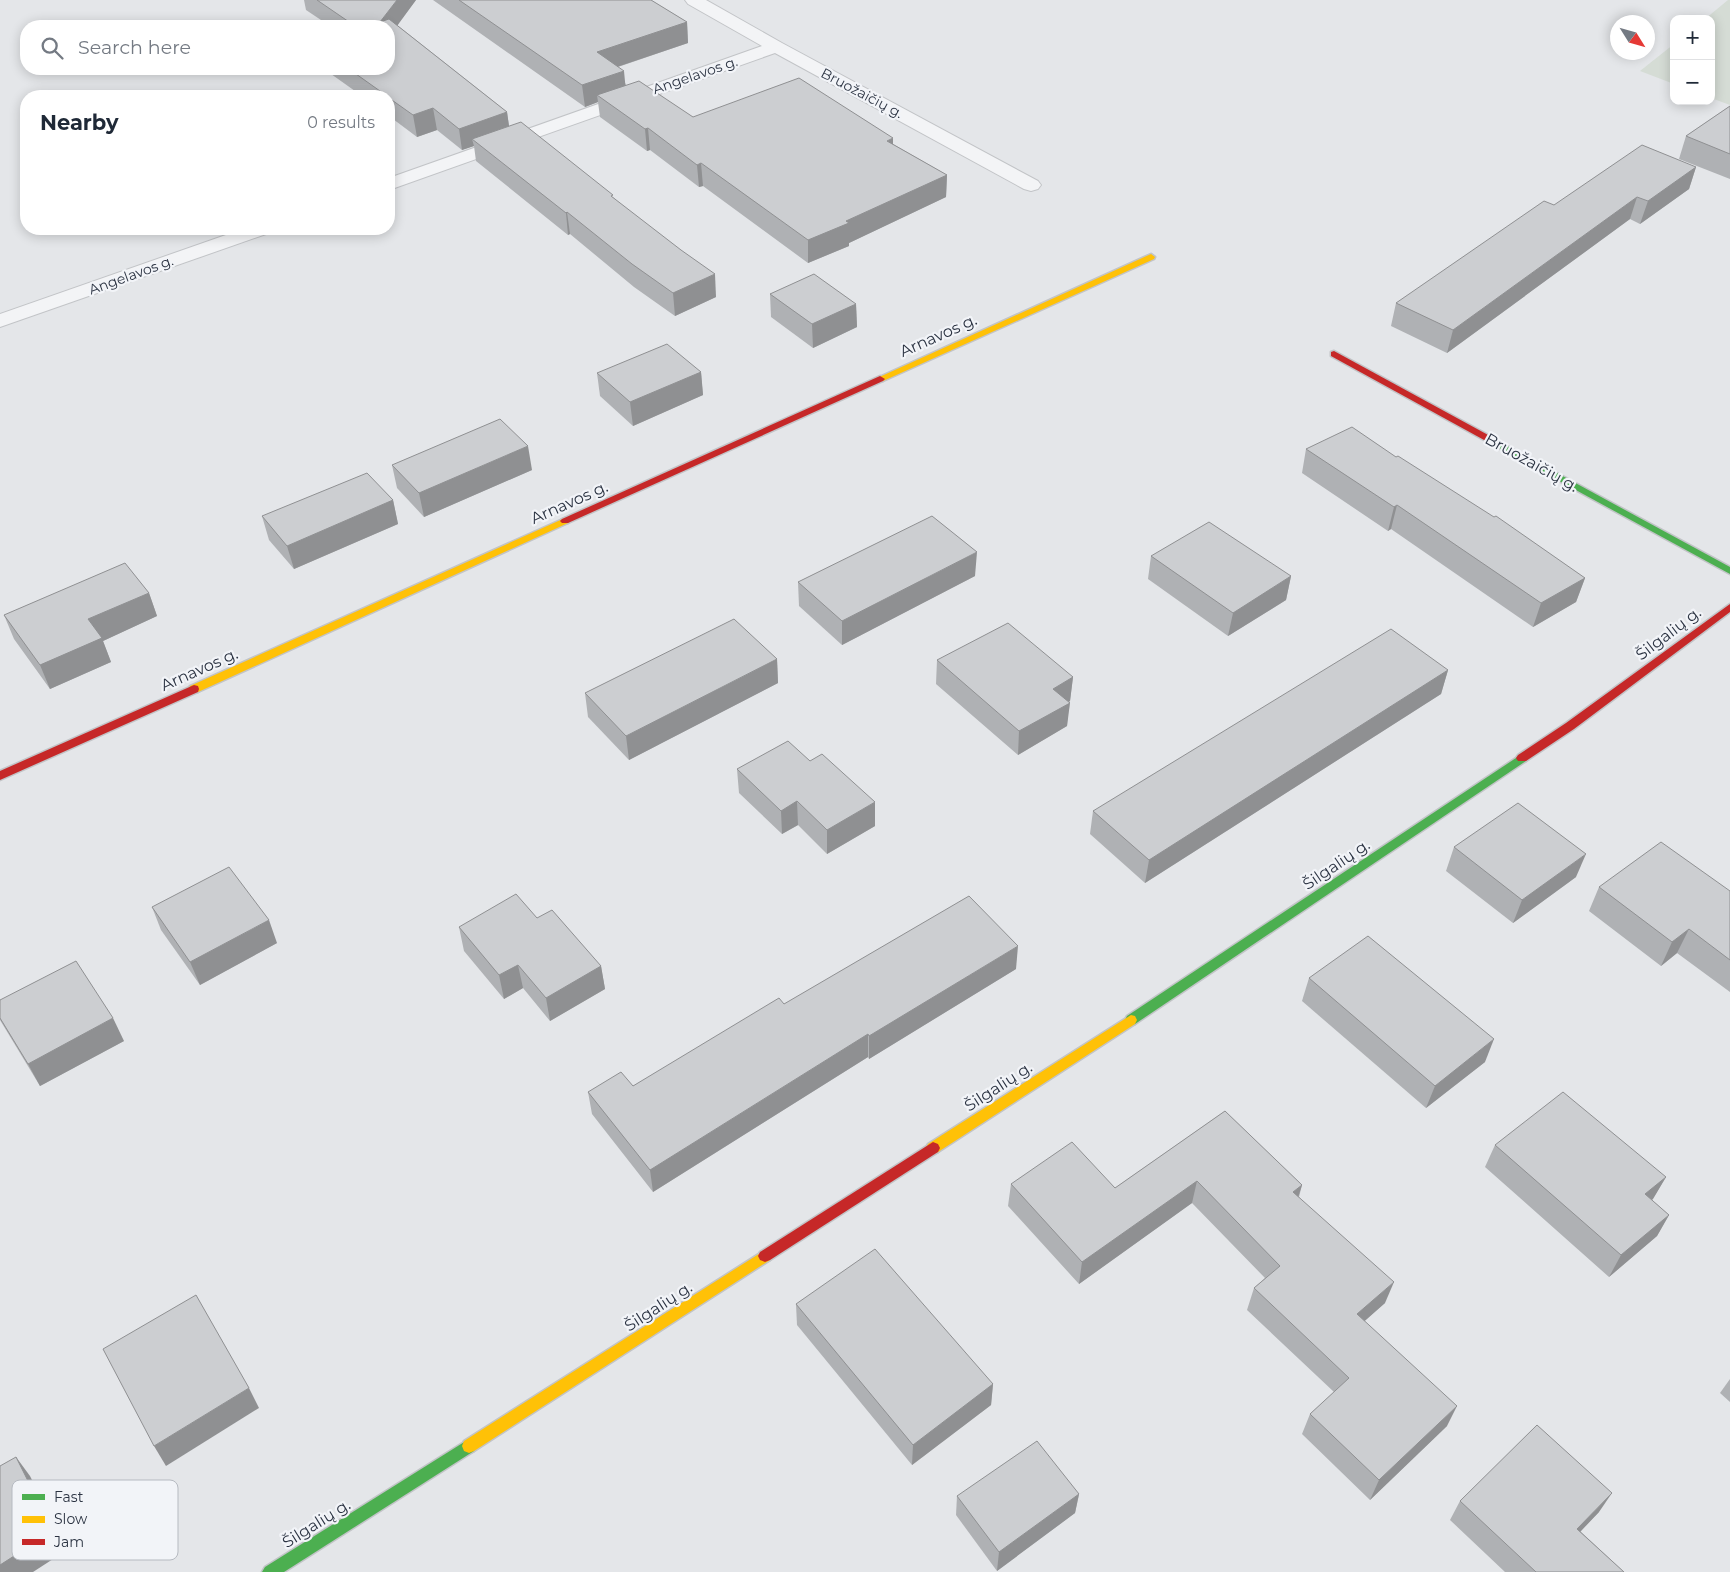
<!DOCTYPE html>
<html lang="en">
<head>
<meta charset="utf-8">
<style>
	:root { --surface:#fff; --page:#f6f6f7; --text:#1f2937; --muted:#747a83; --line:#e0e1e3 }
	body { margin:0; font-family:Montserrat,sans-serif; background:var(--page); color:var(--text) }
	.controls { position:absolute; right:15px; top:15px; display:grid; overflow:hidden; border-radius:10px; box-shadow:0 2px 12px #0003 }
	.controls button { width:45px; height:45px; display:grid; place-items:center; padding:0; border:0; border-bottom:1px solid var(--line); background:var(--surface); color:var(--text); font:25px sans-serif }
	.compass { position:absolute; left:1610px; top:15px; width:45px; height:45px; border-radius:50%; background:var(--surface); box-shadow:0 2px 12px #0003; rotate:127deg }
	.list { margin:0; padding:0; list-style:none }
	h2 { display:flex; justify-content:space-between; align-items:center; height:65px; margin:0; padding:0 20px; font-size:21px }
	h2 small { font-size:16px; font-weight:400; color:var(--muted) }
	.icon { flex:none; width:28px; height:28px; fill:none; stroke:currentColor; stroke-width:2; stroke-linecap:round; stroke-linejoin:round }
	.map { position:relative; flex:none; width:1730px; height:1572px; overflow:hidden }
	.search { position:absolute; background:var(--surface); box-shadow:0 2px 12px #0003; left:20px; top:20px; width:375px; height:55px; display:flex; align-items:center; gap:12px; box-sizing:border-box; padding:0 18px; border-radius:20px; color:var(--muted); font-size:19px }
	.panel { position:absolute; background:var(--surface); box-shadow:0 2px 12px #0003; left:20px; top:90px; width:375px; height:145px; border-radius:20px }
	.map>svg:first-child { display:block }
</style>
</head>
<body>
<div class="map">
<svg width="1730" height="1572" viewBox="0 0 1730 1572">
	<rect width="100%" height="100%" fill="#e4e6e9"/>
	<!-- green -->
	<g fill="#d5dcd5">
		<polygon points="1728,0 1730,0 1730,105 1711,98 1711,19 1705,19"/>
		<polygon points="1674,44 1674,84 1640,71"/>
	</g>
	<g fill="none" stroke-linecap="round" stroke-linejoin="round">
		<defs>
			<g id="street">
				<polygon points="685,0 706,0 782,43 1038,181 1041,185 1038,189 1031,191 1024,189 775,53 389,190 389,178 762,46 688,4"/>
				<polygon points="243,229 272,229 269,233 0,327 0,314"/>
			</g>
			<g id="fast">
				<polygon points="1498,441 1730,567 1730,574 1495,446 1493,444"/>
				<polygon points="1522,754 1526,755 1528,758 1526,761 1135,1024 1131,1025 1127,1024 1125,1020 1127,1016"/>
				<polygon points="469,1439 474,1441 476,1446 474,1451 284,1572 262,1572 265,1567"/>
			</g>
			<g id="slow">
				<polygon points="1151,254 1155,257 1154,259 883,381 877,381 875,379"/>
				<polygon points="565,518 570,521 568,523 198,692 190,692 189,689 190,686"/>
				<polygon points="1131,1015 1135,1016 1137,1020 1135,1024 938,1152 933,1154 928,1152 926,1148 928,1144"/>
				<polygon points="765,1250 770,1252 772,1256 770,1260 474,1451 469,1453 464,1451 462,1446 464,1441"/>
			</g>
			<g id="jam">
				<polygon points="1334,351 1501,442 1503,444 1501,446 1495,446 1331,356 1331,352"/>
				<polygon points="880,376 885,379 883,381 568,523 562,523 560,521 562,519"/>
				<polygon points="1730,604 1730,612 1574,729 1526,761 1518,761 1516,758 1518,755 1566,723"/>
				<polygon points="194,685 198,686 199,689 198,692 0,780 0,771"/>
				<polygon points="933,1142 938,1144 940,1148 938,1152 770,1260 765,1262 760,1260 758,1256 760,1252"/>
			</g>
		</defs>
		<!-- street casing -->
		<use href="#street" stroke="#c2c4c7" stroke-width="2"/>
		<!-- fast casing -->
		<use href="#fast" stroke="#c2c4c7" stroke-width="3"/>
		<!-- slow casing -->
		<use href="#slow" stroke="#c2c4c7" stroke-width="3"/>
		<!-- jam casing -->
		<use href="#jam" stroke="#c2c4c7" stroke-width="3"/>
		<!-- street -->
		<use href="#street" fill="#f3f4f6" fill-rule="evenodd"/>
		<!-- fast -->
		<use href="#fast" fill="#4caf50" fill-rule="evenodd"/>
		<!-- slow -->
		<use href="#slow" fill="#ffc107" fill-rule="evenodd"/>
		<!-- jam -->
		<use href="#jam" fill="#c62828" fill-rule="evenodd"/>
	</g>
	<!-- wall -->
	<g fill="#afb1b4">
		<polygon points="304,0 416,0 397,25 507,112 509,126 614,198 716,297 675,316 634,287 570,234 568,235 476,161 474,146 462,150 437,130 417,137 389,116 389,96 362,96 324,69 389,69 389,26 330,26 306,10"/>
		<polygon points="433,0 651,0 687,22 688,43 618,67 626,85 693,117 893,144 947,175 946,197 849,243 849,246 808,263 703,186 699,187 650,150 647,151 600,117 598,102 585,107"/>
		<polygon points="1730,106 1730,179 1679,159 1686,136"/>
		<polygon points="1696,167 1689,189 1640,224 1630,219 1447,353 1391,326 1396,303 1554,205"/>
		<polygon points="770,294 856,304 857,327 813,348 771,317"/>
		<polygon points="701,372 703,395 633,426 600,396 597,373"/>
		<polygon points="1306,449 1396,457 1585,578 1576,602 1533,627 1391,529 1388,531 1302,473"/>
		<polygon points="392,465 532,470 424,517 397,488"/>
		<polygon points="393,500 398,524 294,569 269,540 262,516"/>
		<polygon points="1151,556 1291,576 1286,600 1228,636 1148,579"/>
		<polygon points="975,576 842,645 799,606 798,582"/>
		<polygon points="149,593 157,616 103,641 111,662 50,689 14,639 4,615"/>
		<polygon points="777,659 778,683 629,760 588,717 585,693"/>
		<polygon points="937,660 1073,677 1070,701 1069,702 1067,726 1018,755 936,684"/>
		<polygon points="1448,670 1441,694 1145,883 1090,834 1093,811"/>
		<polygon points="737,769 875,826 827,854 798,825 782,834 739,793"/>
		<polygon points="1454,847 1576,877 1513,923 1446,871"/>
		<polygon points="1599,887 1730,891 1730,992 1677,953 1661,966 1589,911"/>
		<polygon points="152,907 277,943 200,985 161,930"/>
		<polygon points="537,918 601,966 605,989 550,1021 523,988 504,999 464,951 459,927"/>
		<polygon points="1016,969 869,1059 868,1057 653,1192 592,1114 588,1092 633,1086 784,1004"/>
		<polygon points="1309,978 1485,1062 1426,1108 1302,1001"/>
		<polygon points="0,1000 124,1041 40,1086 0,1020"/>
		<polygon points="1225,1111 1302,1185 1299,1197 1385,1303 1364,1321 1447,1426 1370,1500 1302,1434 1310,1414 1334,1392 1247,1310 1254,1288 1265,1278 1192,1203 1079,1284 1008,1206 1011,1184 1115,1188"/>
		<polygon points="1495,1145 1666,1177 1652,1200 1669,1215 1657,1236 1609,1277 1485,1167"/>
		<polygon points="796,1304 993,1384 991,1405 912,1465 797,1325"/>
		<polygon points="1730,1379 1730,1402 1720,1393"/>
		<polygon points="1079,1494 1075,1513 997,1571 956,1515 957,1496"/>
		<polygon points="1460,1501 1599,1512 1580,1531 1624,1572 1505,1572 1450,1520"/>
	</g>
	<!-- shaded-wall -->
	<g fill="#8f9092">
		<polygon points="397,0 416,0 389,37 380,22"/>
		<polygon points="687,22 688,43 599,73 597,52"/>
		<polygon points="624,71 626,92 597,95 598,102 585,107 582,85"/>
		<polygon points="433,108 437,130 417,137 413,115"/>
		<polygon points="507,112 510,133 472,139 474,146 462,150 459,129"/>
		<polygon points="648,128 650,150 647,151 645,129"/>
		<polygon points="893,138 893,160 887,141"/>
		<polygon points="701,163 703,186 699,187 697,165"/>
		<polygon points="1696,167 1689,189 1640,224 1648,201"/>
		<polygon points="947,175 946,197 849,243 849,246 808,263 808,240 846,221"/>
		<polygon points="1637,197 1630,219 1447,353 1453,330"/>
		<polygon points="567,212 570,234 568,235 566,213"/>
		<polygon points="715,274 716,297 675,316 673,293"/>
		<polygon points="856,304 857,327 813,348 812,324"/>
		<polygon points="701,372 703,395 633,426 630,402"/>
		<polygon points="528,446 532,470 424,517 419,493"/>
		<polygon points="393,500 398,524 294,569 287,546"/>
		<polygon points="1397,505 1391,529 1388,531 1394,507"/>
		<polygon points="977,552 975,576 842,645 842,621"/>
		<polygon points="1291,576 1286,600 1228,636 1233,613"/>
		<polygon points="1585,578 1576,602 1533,627 1541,603"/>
		<polygon points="149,593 157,616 103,641 111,662 50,689 40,665 88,619"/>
		<polygon points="777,659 778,683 629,760 626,736"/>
		<polygon points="1448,670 1441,694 1145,883 1149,860"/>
		<polygon points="1073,677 1070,701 1050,712 1053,689"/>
		<polygon points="1070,703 1067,726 1018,755 1019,731"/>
		<polygon points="797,801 798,825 782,834 781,811"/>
		<polygon points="875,802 875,826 827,854 827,830"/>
		<polygon points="1586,854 1576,877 1513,923 1522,900"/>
		<polygon points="269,920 277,943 200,985 190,962"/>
		<polygon points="1689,929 1677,953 1661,966 1672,942"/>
		<polygon points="1018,946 1016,969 869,1059 869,1036"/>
		<polygon points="518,965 523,988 504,999 499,975"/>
		<polygon points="601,966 605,989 550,1021 546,998"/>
		<polygon points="113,1018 124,1041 40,1086 28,1064"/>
		<polygon points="868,1034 868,1057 653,1192 650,1170"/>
		<polygon points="1494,1039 1485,1062 1426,1108 1435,1086"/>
		<polygon points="1666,1177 1653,1199 1632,1216 1645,1194"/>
		<polygon points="1197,1181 1192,1203 1079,1284 1082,1262"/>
		<polygon points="1302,1185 1295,1207 1293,1192"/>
		<polygon points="1669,1215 1657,1236 1609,1277 1621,1255"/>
		<polygon points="1394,1282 1385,1303 1349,1335 1357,1314"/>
		<polygon points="993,1384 991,1405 912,1465 913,1445"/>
		<polygon points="249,1388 259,1408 166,1466 154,1446"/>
		<polygon points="1457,1406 1447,1426 1370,1500 1379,1480"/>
		<polygon points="16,1457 30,1476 67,1550 33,1572 0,1572 0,1565"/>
		<polygon points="1612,1493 1599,1512 1565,1548 1577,1529"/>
		<polygon points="1079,1494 1075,1513 997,1571 999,1552"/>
	</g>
	<!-- building -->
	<g fill="#ccced1" stroke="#8f9092">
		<polygon points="317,0 397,0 380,22 389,19 507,112 459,129 433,108 413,115 389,98 389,96 387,96 349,69 389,69 389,26 355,26"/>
		<polygon points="459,0 651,0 687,22 597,52 624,71 582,85"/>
		<polygon points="799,78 893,138 887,141 947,175 846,221 849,223 808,240 701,163 697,165 648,128 645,129 597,95 639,81 693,117"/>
		<polygon points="1730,106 1730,154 1686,136"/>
		<polygon points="521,122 613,195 611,196 681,250 715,274 673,293 632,264 567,212 566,213 472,139"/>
		<polygon points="1642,145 1696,167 1648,201 1637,197 1453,330 1396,303 1544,201 1554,205"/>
		<polygon points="814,274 856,304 812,324 770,294"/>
		<polygon points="667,344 701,372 630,402 597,373"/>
		<polygon points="500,419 528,446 419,493 392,465"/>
		<polygon points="1352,427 1396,457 1398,456 1494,517 1496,516 1585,578 1541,603 1397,505 1394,507 1306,449"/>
		<polygon points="367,473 393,500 287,546 262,516"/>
		<polygon points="932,516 977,552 842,621 798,582"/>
		<polygon points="1209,522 1291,576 1233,613 1151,556"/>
		<polygon points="125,563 149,593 88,619 102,638 40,665 4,615"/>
		<polygon points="734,619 777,659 626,736 585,693"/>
		<polygon points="1008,623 1073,677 1053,689 1070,703 1019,731 937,660"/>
		<polygon points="1391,629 1448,670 1149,860 1093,811"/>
		<polygon points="788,741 810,761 822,754 875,802 827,830 797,801 781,811 737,769"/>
		<polygon points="1518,803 1586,854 1522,900 1454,847"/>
		<polygon points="1661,842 1730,891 1730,960 1689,929 1672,942 1599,887"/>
		<polygon points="229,867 269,920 190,962 152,907"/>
		<polygon points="516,894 537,918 552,910 601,966 546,998 518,965 499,975 459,927"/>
		<polygon points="969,896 1018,946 869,1036 868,1034 650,1170 588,1092 621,1072 633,1086 779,998 784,1004"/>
		<polygon points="1368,936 1494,1039 1435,1086 1309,978"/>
		<polygon points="76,961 113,1018 28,1064 0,1018 0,1000"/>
		<polygon points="1563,1092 1666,1177 1645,1194 1669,1215 1621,1255 1495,1145"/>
		<polygon points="1225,1111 1302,1185 1293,1192 1394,1282 1357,1314 1457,1406 1379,1480 1310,1414 1349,1378 1254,1288 1280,1266 1197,1181 1082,1262 1011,1184 1072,1142 1115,1188"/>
		<polygon points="875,1249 993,1384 913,1445 796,1304"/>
		<polygon points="196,1295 249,1388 154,1446 103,1349"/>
		<polygon points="1537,1425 1612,1493 1577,1529 1624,1572 1536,1572 1460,1501"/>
		<polygon points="1037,1441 1079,1494 999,1552 957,1496"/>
		<polygon points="16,1457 53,1531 0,1565 0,1466"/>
	</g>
	<g text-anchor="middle" stroke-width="4.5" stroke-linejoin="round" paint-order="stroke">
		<!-- far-street labels -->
		<g font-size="14" fill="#2b3342" stroke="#f2f4f8">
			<text transform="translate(695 75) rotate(-19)" y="5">Angelavos g.</text>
			<text transform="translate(862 93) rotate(28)" y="5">Bruožaičių g.</text>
			<text transform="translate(131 275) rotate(-20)" y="5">Angelavos g.</text>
		</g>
		<!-- street labels -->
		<g font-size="16" fill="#2b3342" stroke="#f2f4f8">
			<text transform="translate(938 335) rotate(-24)" y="6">Arnavos g.</text>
			<text transform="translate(1532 462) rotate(29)" y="6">Bruožaičių g.</text>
			<text transform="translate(569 502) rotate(-24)" y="6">Arnavos g.</text>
			<text transform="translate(1668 633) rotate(-37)" y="6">Šilgalių g.</text>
			<text transform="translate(199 669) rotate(-24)" y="6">Arnavos g.</text>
			<text transform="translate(1336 864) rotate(-34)" y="6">Šilgalių g.</text>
			<text transform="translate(998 1086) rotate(-33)" y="6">Šilgalių g.</text>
			<text transform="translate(658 1306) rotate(-33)" y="6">Šilgalių g.</text>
			<text transform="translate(316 1523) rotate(-32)" y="6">Šilgalių g.</text>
		</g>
	</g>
	<!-- legend -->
	<rect x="12" y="1480" width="166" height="80" rx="8" fill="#f2f4f8" stroke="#b6bac1" stroke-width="1"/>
	<rect x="22" y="1494" width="23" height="6" fill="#4caf50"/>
	<rect x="22" y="1516" width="23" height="7" fill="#ffc107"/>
	<rect x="22" y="1539" width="23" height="6" fill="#c62828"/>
	<g font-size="14" fill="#2b3342">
		<text x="54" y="1502">Fast</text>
		<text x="54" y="1524">Slow</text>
		<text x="54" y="1547">Jam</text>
	</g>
</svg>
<div class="controls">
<button>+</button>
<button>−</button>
</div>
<svg class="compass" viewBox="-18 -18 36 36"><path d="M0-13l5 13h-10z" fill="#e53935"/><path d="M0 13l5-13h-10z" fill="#747a83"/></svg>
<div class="search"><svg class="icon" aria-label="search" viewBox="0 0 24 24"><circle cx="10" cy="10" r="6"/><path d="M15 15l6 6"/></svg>Search here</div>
<section class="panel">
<h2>Nearby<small>0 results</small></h2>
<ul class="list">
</ul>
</section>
</div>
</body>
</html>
